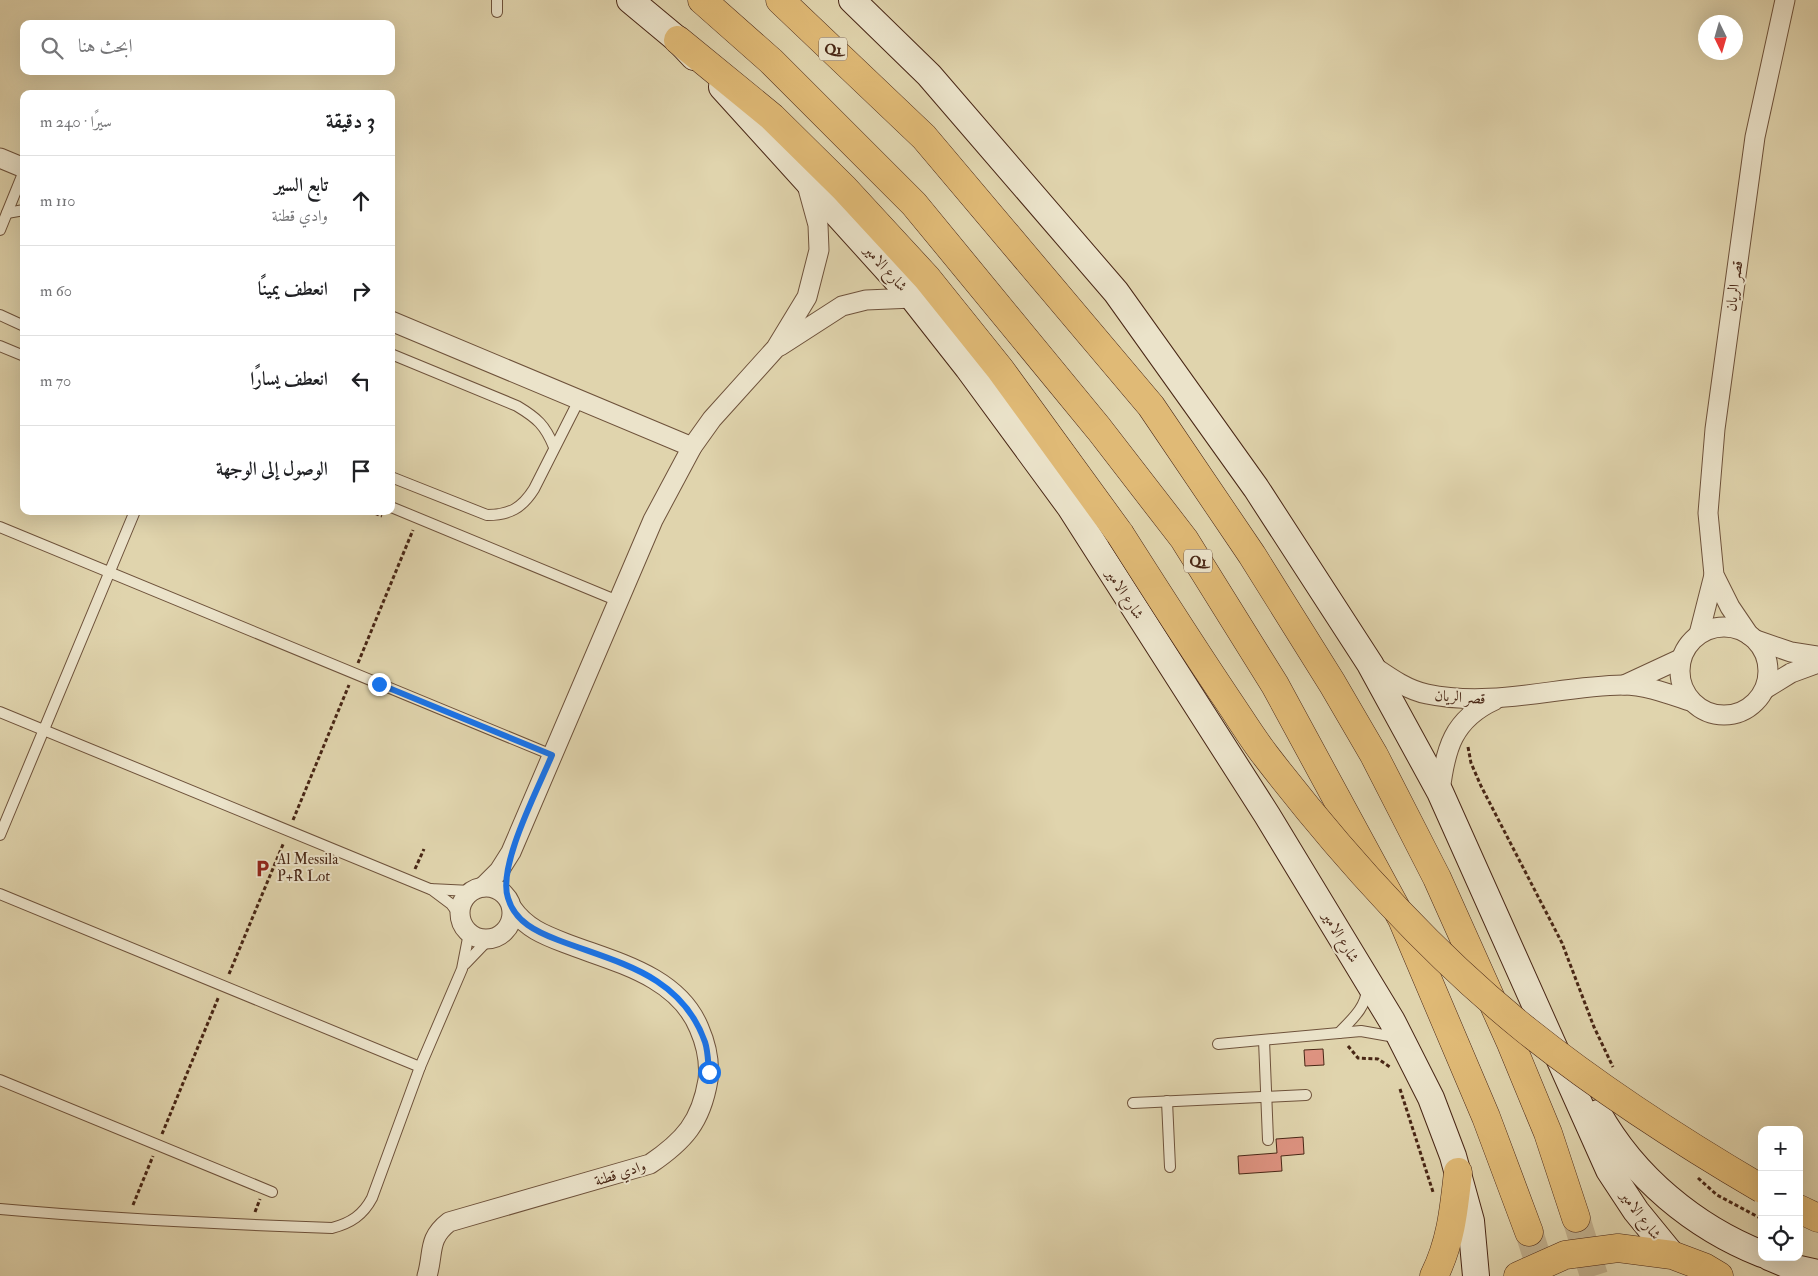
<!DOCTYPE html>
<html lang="ar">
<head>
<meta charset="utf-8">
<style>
	:root { --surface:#fff; --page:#f2f2f2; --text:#202124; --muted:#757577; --line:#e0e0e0 }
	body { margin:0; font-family:"IM FELL Double Pica",Amiri,serif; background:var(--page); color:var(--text); direction:rtl }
	.controls { position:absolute; right:15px; bottom:15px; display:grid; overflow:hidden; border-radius:10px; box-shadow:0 5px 20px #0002 }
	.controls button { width:45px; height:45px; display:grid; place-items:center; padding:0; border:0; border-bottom:1px solid var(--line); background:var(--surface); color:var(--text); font:25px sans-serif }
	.compass { position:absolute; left:1698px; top:15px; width:45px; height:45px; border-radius:50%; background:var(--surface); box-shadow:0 5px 20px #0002; rotate:175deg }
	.stop { position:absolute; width:15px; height:15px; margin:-11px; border:4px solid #1a73e8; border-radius:50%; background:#fff }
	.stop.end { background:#1a73e8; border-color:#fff; box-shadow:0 1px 5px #0008 }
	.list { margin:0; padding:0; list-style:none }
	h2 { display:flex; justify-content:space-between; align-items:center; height:65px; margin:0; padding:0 20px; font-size:21px }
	h2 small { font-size:16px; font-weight:400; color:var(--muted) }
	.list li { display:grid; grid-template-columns:32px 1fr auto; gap:15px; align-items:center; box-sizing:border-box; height:90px; padding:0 20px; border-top:1px solid var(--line) }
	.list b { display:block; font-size:19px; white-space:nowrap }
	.list p { margin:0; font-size:16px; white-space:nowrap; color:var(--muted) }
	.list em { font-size:16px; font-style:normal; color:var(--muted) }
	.icon { flex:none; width:28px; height:28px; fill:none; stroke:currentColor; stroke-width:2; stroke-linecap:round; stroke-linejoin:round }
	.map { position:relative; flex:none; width:1818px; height:1276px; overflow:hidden; direction:ltr }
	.search { position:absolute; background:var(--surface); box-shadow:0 5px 20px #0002; left:20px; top:20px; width:375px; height:55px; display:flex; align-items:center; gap:12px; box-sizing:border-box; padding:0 18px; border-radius:10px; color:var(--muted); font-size:19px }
	.panel { position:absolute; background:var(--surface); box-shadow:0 5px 20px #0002; left:20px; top:90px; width:375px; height:425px; border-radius:10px; direction:rtl }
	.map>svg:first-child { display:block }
</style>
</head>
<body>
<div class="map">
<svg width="1818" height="1276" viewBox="0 0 1818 1276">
	<rect width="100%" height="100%" fill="#e0d4ad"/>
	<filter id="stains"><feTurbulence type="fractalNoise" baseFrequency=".004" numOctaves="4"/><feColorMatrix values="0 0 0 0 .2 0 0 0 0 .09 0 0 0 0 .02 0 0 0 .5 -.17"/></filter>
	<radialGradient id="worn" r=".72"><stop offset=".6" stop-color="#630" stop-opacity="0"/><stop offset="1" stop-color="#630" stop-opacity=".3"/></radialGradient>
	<!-- building -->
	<g fill="#de9381" stroke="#482615">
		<polygon points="1323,1049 1324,1065 1305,1066 1304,1050"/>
		<polygon points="1303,1137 1304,1154 1281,1156 1282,1171 1239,1174 1238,1156 1277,1153 1276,1139"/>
	</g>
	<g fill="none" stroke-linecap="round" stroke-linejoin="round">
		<!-- motorway-tunnel -->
		<g stroke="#c2b18f" stroke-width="28" stroke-dasharray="28 14" stroke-linecap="butt">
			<polyline points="1576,1218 1594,1276"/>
			<polyline points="1529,1232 1543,1276"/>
		</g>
		<defs>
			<g id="service">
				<polyline points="497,12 497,0"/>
				<polyline points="7,213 24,210"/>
				<polyline points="0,230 24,171"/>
				<polyline points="0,315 24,326"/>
				<polyline points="0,346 24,356"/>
				<path d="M391,354l126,52c20,12 28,19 37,41"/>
				<path d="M391,477l96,38c23,0 35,-7 47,-26l45,-89"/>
				<polyline points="391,507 618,601"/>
				<polyline points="0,527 552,755"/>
				<polyline points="0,712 430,889 471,891"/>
				<polyline points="0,835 135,511"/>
				<polyline points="431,889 451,904 460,916"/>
				<polyline points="0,894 420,1067"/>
				<polyline points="465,964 489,939"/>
				<path d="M1339,1033c12,-13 27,-25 28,-44"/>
				<polyline points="1264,1040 1268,1140"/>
				<polyline points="1218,1044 1361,1031 1395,1037"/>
				<polyline points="0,1080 272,1192"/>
				<polyline points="1167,1101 1170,1167"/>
				<polyline points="1133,1103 1306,1095"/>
				<path d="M0,1209c111,10 221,15 332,19 19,-5 31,-13 40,-30l48,-131 42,-98 7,-36"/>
			</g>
			<g id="minor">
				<polyline points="0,158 24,168"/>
				<polyline points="391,321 692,447"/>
				<polyline points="780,346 842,306 866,300 913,298"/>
				<circle cx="1724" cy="671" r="44"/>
				<polyline points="1699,634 1714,575"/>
				<polyline points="1749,635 1730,607 1714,575 1708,513 1715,429 1755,137 1785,0"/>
				<polyline points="1756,640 1791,652 1818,656"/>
				<path d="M1373,666c16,11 34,24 54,28 66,14 131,-8 196,-9 23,0 46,9 67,16"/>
				<polyline points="1624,685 1680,659"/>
				<polyline points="1765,689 1791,673 1818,663"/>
				<path d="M1440,792c5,-43 13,-73 55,-92"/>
				<circle cx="486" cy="913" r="26"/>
				<polyline points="483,887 499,871 511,852 653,520 692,447 712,419 776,348 807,297 819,250 818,225 807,185"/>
				<path d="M427,1276c7,-23 0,-37 22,-54l201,-58c34,-23 51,-42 58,-84 2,-18 -2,-36 -9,-52 -22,-53 -85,-66 -134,-85 -21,-8 -39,-15 -53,-35"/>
			</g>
			<g id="secondary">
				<polyline points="630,0 678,40 694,57"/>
				<polyline points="852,0 929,75 1116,292 1256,488 1370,664 1440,792 1609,1170 1636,1211 1672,1255"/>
				<polyline points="722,87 913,298 968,368 1070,507 1267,815 1392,1021 1431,1098 1453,1156 1471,1221 1476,1276"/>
				<path d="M1598,1113c36,64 96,114 164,141"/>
				<polyline points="1769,1257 1795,1268 1818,1273"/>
			</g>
			<g id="primary">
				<path d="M1434,1276c17,-34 20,-67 24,-104"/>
				<polyline points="1518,1276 1565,1255 1618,1248 1672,1255 1704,1267 1719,1276"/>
			</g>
			<g id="trunk">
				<polyline points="678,40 772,117 844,188 927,278 1000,369 1120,534"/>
				<polyline points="1799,1209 1818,1218"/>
			</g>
			<g id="motorway">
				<polyline points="702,0 771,61 914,204 1099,429 1184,539 1275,685 1402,919 1486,1117 1529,1232"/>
				<polyline points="780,0 924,137 1151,406 1252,555 1332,683 1374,755 1437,878 1510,1041 1548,1133 1576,1218"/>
			</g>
		</defs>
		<!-- service casing -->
		<use href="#service" stroke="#6e523b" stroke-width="12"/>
		<!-- minor casing -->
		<use href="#minor" stroke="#6e523b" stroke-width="21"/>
		<!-- secondary casing -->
		<use href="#secondary" stroke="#482615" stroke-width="28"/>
		<!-- primary casing -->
		<use href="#primary" stroke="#482615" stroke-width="29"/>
		<!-- trunk casing -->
		<use href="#trunk" stroke="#482615" stroke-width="29"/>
		<!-- motorway casing -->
		<use href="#motorway" stroke="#482615" stroke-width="29"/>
		<!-- path -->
		<g stroke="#482615" stroke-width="3" stroke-dasharray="4 2.5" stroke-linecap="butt">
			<polyline points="369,511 382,516"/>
			<polyline points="358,663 413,530"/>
			<polyline points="1468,747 1471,763 1481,786 1562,943 1594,1027 1613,1067"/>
			<polyline points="293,820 349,685"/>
			<polyline points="415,869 424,849"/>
			<polyline points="229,974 284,842"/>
			<polyline points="1348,1046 1358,1058 1378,1059 1390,1067"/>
			<polyline points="1400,1089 1433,1192"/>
			<polyline points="162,1134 219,996"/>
			<polyline points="1698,1178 1717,1195 1762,1219"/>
			<polyline points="133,1205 153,1156"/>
			<polyline points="255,1212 260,1199"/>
		</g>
		<!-- service -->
		<use href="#service" stroke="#ebe3ca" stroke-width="10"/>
		<!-- minor -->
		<use href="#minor" stroke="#ebe3ca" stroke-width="19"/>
		<!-- secondary -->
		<use href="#secondary" stroke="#ebe3ca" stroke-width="26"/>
		<!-- primary -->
		<use href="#primary" stroke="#e0ba76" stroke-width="28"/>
		<!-- trunk -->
		<use href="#trunk" stroke="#e0ba76" stroke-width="28"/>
		<!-- motorway -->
		<use href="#motorway" stroke="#e0ba76" stroke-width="28"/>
		<defs>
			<path id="trunk-bridge" d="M1120,534c35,55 70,110 107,165 13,19 25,39 39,57 77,100 162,195 260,274 75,60 154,111 236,159"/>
		</defs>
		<!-- trunk-bridge casing -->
		<use href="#trunk-bridge" stroke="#482615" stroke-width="29" stroke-linecap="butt"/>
		<!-- trunk-bridge -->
		<use href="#trunk-bridge" stroke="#e0ba76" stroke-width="28"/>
	</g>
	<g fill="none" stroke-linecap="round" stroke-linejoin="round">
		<!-- route -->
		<path stroke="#1a73e8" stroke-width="6" d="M379,684l173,71c-13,32 -55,111 -44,143 7,24 29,34 50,42 60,23 123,34 147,102 3,9 3,20 4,30"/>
	</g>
	<!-- icons -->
	<defs>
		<symbol id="parking-bare" viewBox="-9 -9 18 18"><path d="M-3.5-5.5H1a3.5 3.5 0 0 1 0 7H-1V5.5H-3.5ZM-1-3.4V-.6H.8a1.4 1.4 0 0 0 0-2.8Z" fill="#8f2418" stroke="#ebe3ca" stroke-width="2.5" paint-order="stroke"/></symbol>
	</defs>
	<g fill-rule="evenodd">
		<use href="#parking-bare" x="250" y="856" width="25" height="25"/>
	</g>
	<g text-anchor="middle" stroke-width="4" stroke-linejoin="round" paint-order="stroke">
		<!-- shield labels -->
		<g fill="#ebe3ca" stroke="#795f4b" stroke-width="1">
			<rect x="819" y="37.5" width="28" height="23" rx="4"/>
			<rect x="1184" y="549.5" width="28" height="23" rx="4"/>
		</g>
		<g font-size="14" font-weight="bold" fill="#482615">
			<text x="833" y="54">Q1</text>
			<text x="1198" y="566">Q1</text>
		</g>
		<!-- street labels -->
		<g font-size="15" fill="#482615" stroke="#ebe3ca">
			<text transform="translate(886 268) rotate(48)" y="5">شارع الامير</text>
			<text transform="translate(1734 286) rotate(-82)" y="5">قصر الريان</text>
			<text transform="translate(1125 594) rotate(57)" y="5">شارع الامير</text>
			<text transform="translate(1460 697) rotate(4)" y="5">قصر الريان</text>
			<text transform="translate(1341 937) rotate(59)" y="5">شارع الامير</text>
			<text transform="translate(620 1173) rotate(-18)" y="5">وادي قطنة</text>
			<text transform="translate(1641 1215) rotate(53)" y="5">شارع الامير</text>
		</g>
		<!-- poi labels -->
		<g font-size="15" fill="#482615" stroke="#ebe3ca" text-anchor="start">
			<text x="277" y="864">Al Messila<tspan x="277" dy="17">P+R Lot</tspan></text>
		</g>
	</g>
	<rect width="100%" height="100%" filter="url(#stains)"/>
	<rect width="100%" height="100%" fill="url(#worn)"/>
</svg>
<div class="controls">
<button>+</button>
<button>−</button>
<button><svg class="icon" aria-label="locate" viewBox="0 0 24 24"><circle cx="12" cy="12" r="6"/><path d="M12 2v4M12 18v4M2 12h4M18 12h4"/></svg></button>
</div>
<svg class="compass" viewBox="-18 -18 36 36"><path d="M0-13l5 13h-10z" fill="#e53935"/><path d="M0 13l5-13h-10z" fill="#757577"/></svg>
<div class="stop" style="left:709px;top:1072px"></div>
<div class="stop end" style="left:379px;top:684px"></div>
<div class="search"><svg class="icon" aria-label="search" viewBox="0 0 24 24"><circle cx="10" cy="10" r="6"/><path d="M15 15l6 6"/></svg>ابحث هنا</div>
<section class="panel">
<h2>3 دقيقة<small>سيرًا · 240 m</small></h2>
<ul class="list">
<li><svg class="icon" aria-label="ahead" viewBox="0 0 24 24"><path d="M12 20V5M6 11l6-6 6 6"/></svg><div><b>تابع السير</b><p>وادي قطنة</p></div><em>110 m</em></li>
<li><svg class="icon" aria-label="right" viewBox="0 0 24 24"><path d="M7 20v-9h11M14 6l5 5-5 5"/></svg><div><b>انعطف يمينًا</b></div><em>60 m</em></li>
<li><svg class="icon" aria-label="left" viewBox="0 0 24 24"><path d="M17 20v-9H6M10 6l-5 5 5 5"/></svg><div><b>انعطف يسارًا</b></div><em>70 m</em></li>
<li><svg class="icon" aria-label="arrive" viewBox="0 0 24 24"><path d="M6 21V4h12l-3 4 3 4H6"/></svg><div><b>الوصول إلى الوجهة</b></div></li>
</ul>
</section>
</div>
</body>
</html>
